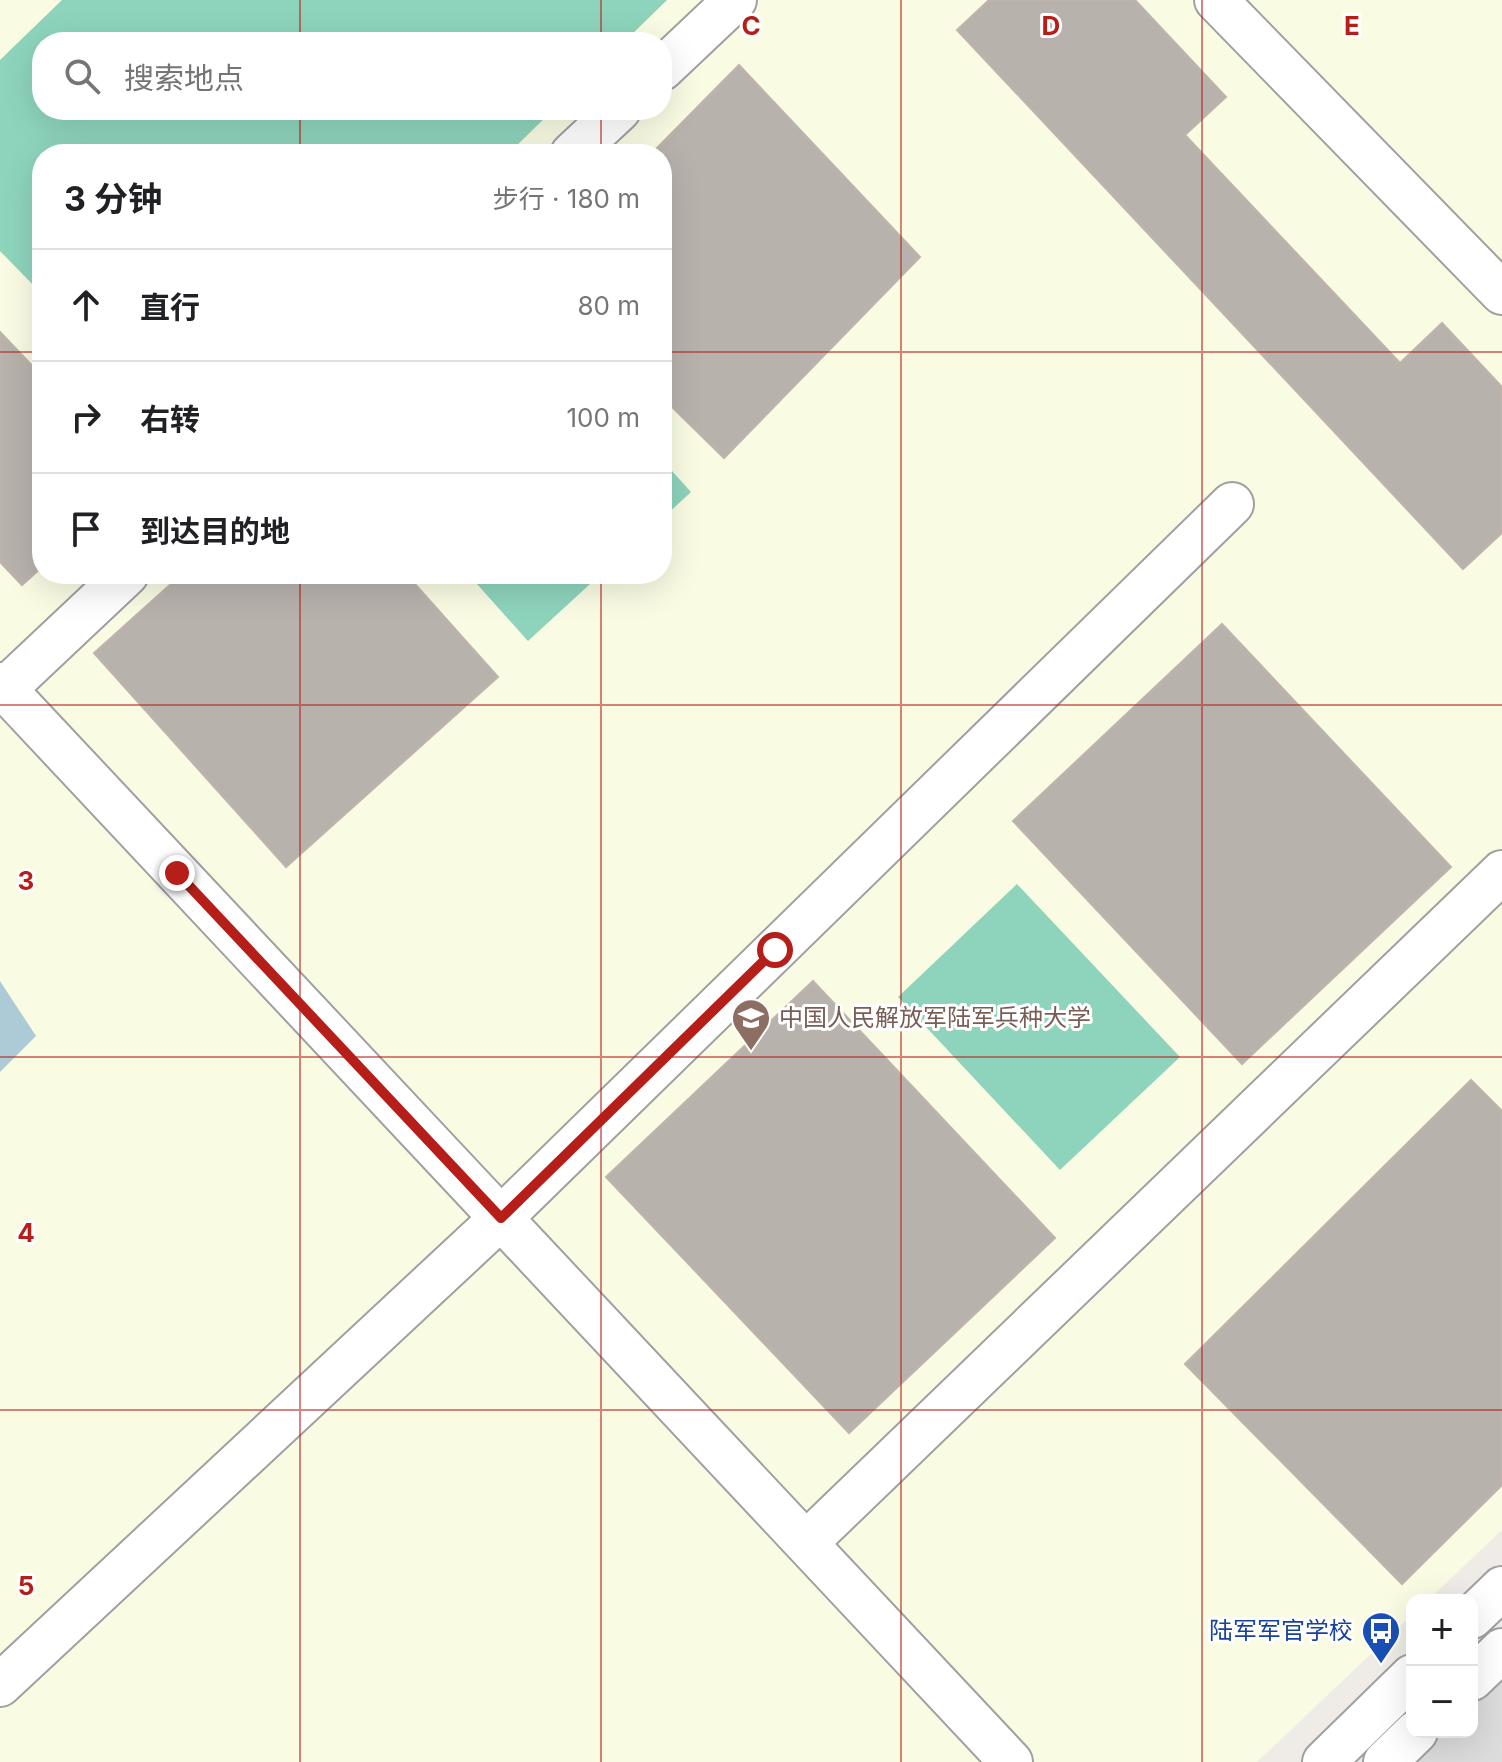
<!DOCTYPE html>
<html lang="zh">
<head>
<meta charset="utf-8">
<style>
	:root { --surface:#fff; --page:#f2f2f2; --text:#202124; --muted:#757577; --line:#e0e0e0 }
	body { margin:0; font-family:Inter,"Noto Sans SC",sans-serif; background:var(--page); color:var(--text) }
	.controls { position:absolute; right:24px; bottom:24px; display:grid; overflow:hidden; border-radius:16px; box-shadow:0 8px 32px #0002 }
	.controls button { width:72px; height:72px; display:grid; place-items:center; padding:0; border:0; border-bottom:2px solid var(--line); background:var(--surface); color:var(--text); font:40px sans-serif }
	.stop { position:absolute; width:24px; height:24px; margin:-18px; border:6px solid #b61f19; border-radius:50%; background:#fff }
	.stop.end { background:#b61f19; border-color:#fff; box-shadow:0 2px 8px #0008 }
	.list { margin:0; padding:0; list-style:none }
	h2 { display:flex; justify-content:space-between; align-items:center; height:104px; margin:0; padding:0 32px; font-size:34px }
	h2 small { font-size:26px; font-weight:400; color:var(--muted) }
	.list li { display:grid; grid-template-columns:52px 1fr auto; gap:24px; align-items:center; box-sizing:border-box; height:112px; padding:0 32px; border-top:2px solid var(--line) }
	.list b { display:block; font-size:30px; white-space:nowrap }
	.list em { font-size:26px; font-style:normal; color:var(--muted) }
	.icon { flex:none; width:44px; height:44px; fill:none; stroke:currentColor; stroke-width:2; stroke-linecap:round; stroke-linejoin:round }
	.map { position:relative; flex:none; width:1502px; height:1762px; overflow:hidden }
	.search { position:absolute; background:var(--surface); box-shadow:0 8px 32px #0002; left:32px; top:32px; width:640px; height:88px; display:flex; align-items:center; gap:20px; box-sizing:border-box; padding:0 28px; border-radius:32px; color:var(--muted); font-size:30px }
	.panel { position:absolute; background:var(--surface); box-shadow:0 8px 32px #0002; left:32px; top:144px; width:640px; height:440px; border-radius:32px }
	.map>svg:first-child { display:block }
</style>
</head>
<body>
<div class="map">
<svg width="1502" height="1762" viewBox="0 0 1502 1762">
	<rect width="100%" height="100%" fill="#efece7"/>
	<!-- residential -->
	<polygon fill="#dddcdc" points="1502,1650 1502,1762 1385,1762 1416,1732 1472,1732 1472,1679"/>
	<!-- education -->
	<path fill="#fafbe3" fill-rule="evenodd" d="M0,0h1502v1530l-74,70h-16v15l-155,147h-1257zM42,42h620v68h-620zM42,154h620v420h-620z"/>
	<!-- pitch -->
	<g fill="#8ed4bc">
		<polygon points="62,0 667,0 624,42 42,42 42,110 553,110 508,154 42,154 42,294 0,251 0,60"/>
		<polygon points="662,460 691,492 662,519"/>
		<polygon points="468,574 601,574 528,641"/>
		<polygon points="1017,884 1180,1057 1060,1170 898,997"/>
	</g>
	<!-- water -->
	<polygon fill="#accbd7" points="0,981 36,1036 0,1072"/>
	<!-- building -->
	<g fill="#b8b2ad" stroke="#bfb4ab" stroke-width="2">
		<polygon points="989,0 1135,0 1226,97 1185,135 1400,363 1442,323 1502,387 1502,533 1463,569 957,30"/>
		<polygon points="739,65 920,257 724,458 662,397 662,154 651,154"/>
		<polygon points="0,332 42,376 42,567 22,585 0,562"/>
		<polygon points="182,574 406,574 498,677 286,867 94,653"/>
		<polygon points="1222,624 1451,867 1242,1064 1013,821"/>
		<polygon points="813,981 1055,1238 849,1433 606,1177"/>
		<polygon points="1471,1080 1502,1111 1502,1485 1402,1584 1185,1364"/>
	</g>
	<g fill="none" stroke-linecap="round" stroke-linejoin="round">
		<defs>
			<g id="minor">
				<polyline points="1216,0 1502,293"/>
				<polyline points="662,69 735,0"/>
				<polyline points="572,154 619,110"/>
				<polyline points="0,684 1011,1762"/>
				<polyline points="5,689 127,574"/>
				<polyline points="806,1543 1502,872"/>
				<polyline points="1472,1617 1502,1588"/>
				<polyline points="1472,1679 1502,1650"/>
				<polyline points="0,1685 501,1218 1232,504"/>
				<polyline points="1324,1762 1412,1676"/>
				<polyline points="1385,1762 1416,1732"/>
			</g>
		</defs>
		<!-- minor casing -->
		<use href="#minor" stroke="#a0a0a0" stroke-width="46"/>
		<!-- minor -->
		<use href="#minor" stroke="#fff" stroke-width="42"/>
	</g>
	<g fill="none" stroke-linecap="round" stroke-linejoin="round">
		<!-- route -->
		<polyline stroke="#b61f19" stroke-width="10" points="177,873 501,1218 775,950"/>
	</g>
	<!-- grid -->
	<path fill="none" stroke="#b61f19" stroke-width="2" stroke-opacity="0.55" d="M300,0v42M601,0v42M901,0v1762M1202,0v1762M300,110v44M601,110v44M0,352h42M662,352h840M300,574v1188M601,574v1188M0,705h1502M0,1057h1502M0,1410h1502"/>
	<!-- icons -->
	<defs>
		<symbol id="university-pin" viewBox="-11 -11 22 30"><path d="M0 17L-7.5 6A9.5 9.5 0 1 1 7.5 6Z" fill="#8d6e63" stroke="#fff"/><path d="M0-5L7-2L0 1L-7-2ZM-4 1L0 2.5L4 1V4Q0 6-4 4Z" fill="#fff"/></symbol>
		<symbol id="bus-pin" viewBox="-11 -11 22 30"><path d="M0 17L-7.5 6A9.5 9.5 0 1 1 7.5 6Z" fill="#1a4fb4" stroke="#fff"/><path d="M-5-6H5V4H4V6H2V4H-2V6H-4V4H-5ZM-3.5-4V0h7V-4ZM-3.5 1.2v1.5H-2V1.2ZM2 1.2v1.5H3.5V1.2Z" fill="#fff"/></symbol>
	</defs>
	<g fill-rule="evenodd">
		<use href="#university-pin" x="729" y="996" width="44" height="60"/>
		<use href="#bus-pin" x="1359" y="1609" width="44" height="60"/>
	</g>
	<g text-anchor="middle" stroke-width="6" stroke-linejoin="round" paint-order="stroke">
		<!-- education labels -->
		<g font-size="24" fill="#785e54" stroke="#fff" text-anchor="start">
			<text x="779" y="1026">中国人民解放军陆军兵种大学</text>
		</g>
		<!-- transit labels -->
		<g font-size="24" fill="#164399" stroke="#fff" text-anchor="end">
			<text x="1353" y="1639">陆军军官学校</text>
		</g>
	</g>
	<g font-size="26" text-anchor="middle" font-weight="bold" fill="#b61f19" stroke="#fff" stroke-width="6" stroke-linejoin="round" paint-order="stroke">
		<text x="751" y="35">C</text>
		<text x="1051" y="35">D</text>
		<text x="1352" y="35">E</text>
		<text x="26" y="890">3</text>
		<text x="26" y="1242">4</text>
		<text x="26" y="1595">5</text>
	</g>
</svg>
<div class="controls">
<button>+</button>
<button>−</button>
</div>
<div class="stop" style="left:775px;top:950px"></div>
<div class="stop end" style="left:177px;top:873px"></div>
<div class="search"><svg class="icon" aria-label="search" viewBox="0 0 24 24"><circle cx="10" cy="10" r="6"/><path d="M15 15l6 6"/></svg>搜索地点</div>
<section class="panel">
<h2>3 分钟<small>步行 · 180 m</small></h2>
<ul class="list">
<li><svg class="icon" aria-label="ahead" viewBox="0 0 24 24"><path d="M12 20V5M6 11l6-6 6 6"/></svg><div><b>直行</b></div><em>80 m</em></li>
<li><svg class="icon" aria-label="right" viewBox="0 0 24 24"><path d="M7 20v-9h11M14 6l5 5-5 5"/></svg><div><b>右转</b></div><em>100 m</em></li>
<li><svg class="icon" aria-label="arrive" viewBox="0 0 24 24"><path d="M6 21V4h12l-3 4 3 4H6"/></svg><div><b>到达目的地</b></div></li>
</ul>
</section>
</div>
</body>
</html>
